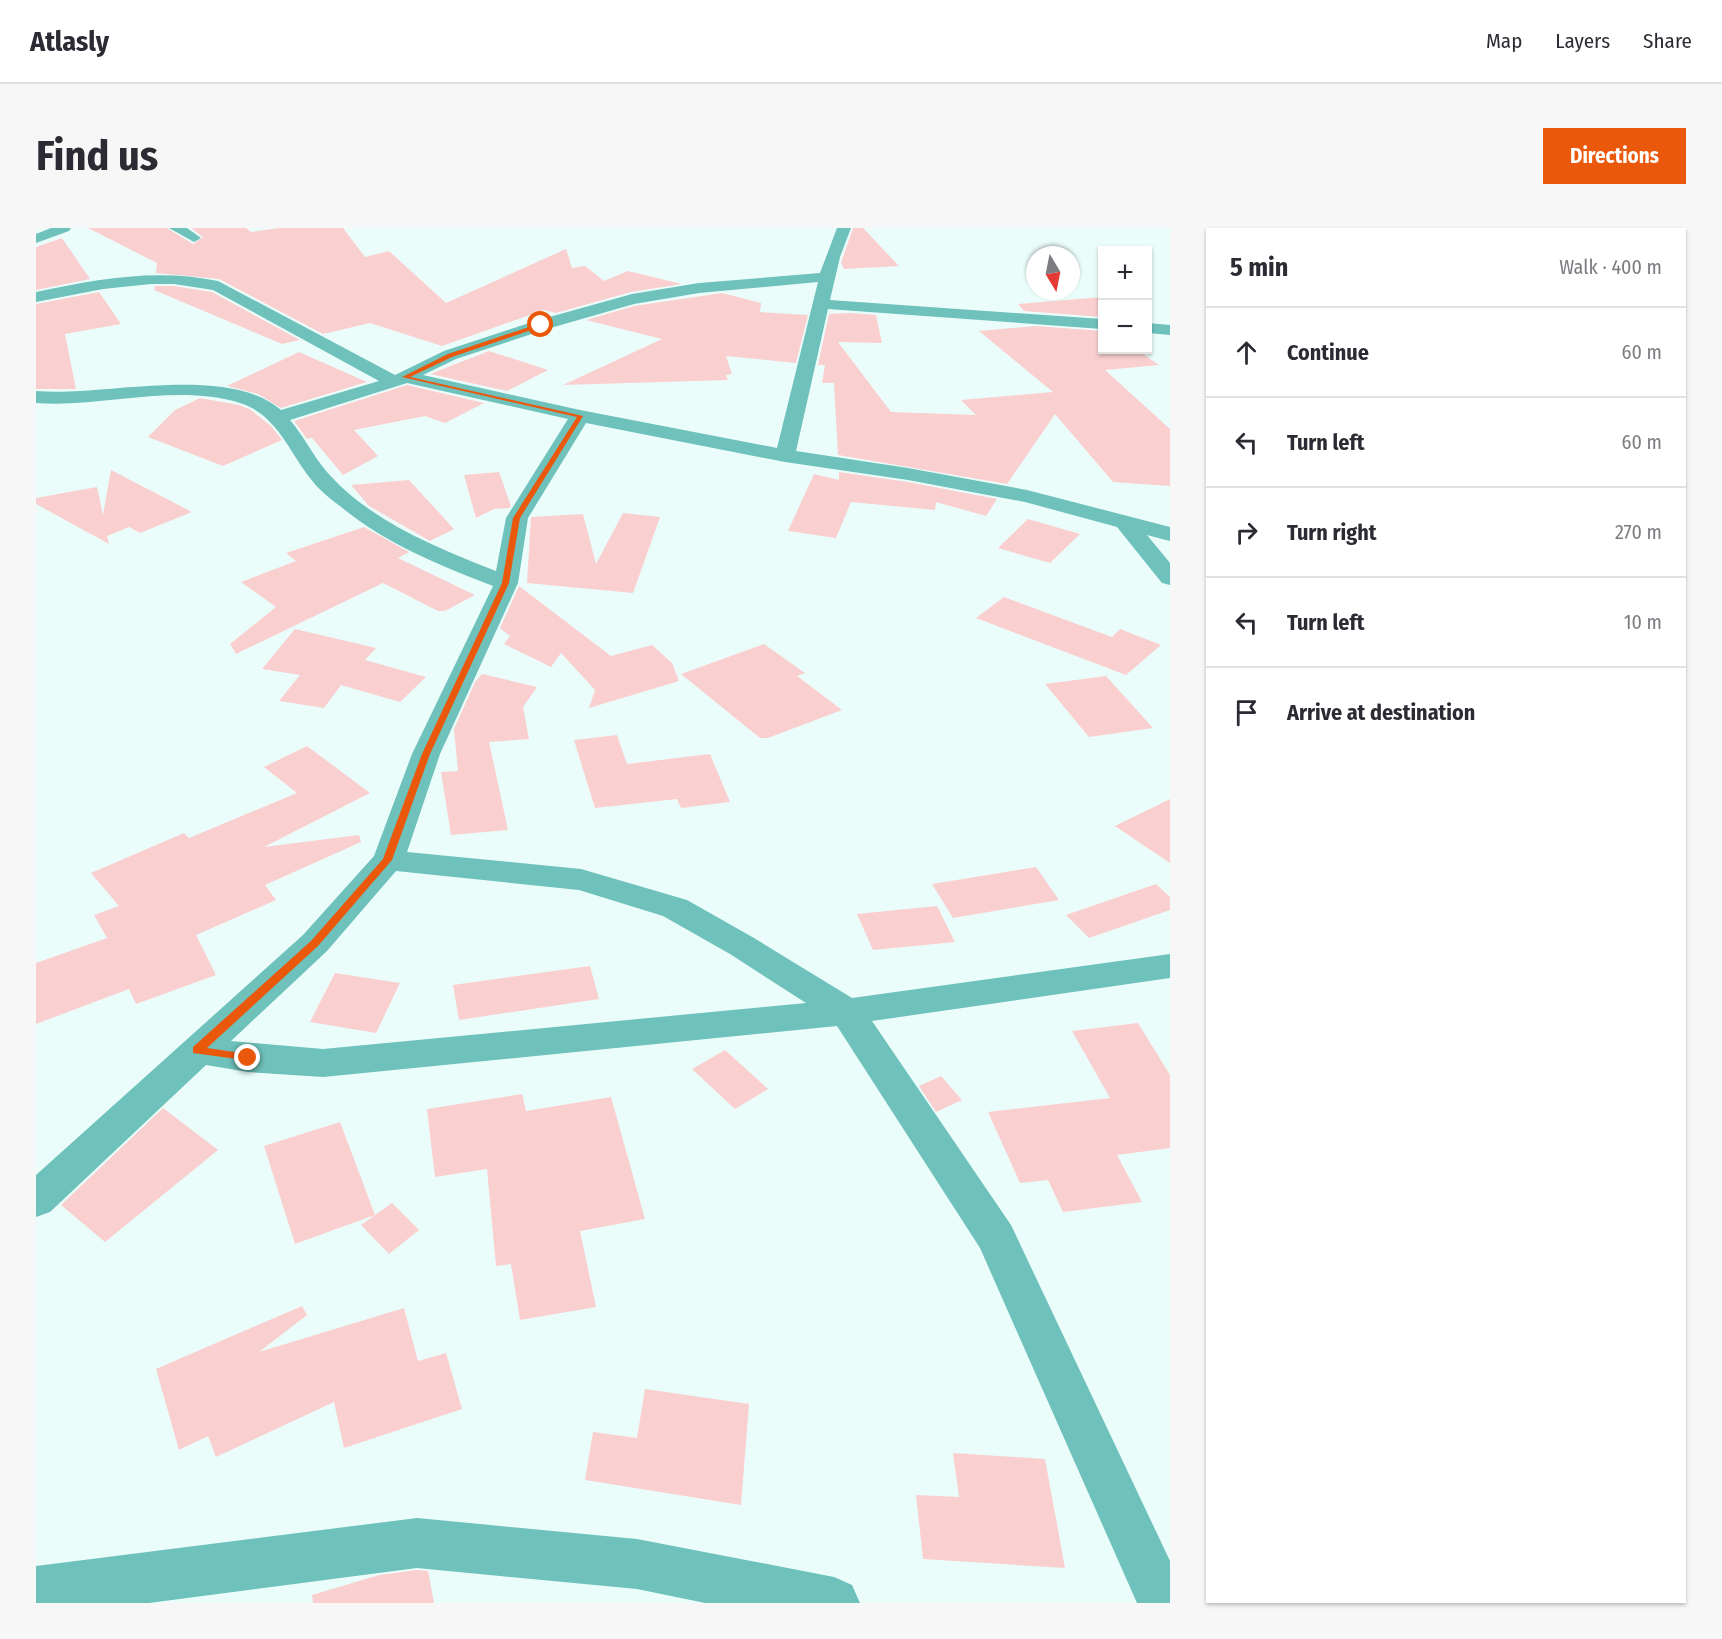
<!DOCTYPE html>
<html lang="en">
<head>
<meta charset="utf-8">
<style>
	:root { --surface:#fff; --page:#f7f7f7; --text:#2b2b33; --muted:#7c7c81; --line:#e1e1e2; --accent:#ea580c }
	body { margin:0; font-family:"Fira Sans Condensed",sans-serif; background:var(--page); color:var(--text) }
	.controls { position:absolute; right:18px; top:18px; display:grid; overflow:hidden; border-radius:0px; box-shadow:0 2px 4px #0004 }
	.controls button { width:54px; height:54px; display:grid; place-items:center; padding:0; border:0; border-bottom:2px solid var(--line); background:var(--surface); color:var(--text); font:30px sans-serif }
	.compass { position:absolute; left:990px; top:18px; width:54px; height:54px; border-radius:50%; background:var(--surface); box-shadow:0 2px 4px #0004; rotate:170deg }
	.stop { position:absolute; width:18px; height:18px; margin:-14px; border:4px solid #ea580c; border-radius:50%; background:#fff }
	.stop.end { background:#ea580c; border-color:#fff; box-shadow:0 2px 6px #0008 }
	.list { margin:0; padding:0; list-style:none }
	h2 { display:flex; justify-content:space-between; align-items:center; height:78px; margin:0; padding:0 24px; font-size:26px }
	h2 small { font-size:20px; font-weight:400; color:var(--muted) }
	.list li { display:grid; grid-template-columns:39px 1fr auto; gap:18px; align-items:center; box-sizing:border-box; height:90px; padding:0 24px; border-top:2px solid var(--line) }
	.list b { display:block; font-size:22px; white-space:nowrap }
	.list em { font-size:20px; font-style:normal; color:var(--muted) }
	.icon { flex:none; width:33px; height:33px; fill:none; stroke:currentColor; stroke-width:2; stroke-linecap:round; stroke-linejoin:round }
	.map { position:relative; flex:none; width:1134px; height:1375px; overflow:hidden; border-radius:0px }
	header { display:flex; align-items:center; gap:36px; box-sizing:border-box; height:84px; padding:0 30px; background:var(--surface); border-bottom:2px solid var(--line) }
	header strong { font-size:28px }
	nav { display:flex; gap:33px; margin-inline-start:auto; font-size:21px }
	.intro { display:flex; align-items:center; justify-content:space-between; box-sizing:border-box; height:144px; padding:0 36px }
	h1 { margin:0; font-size:42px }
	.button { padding:15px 27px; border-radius:0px; background:var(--accent); color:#fff; font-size:21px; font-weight:700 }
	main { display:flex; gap:36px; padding:0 36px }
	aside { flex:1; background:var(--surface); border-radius:0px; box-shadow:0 2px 4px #0004 }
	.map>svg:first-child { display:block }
</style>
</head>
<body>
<header>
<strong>Atlasly</strong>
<nav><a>Map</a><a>Layers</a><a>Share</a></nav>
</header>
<div class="intro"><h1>Find us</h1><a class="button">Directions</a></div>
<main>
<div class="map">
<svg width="1134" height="1375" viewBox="0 0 1134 1375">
	<rect width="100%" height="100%" fill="#ebfdfb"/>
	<!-- building -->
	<g fill="#facfcf">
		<polygon points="52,0 131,0 157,16 167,9 155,0 210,0 215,4 243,0 307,0 329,29 353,23 410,75 530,21 536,40 549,38 568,53 592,43 646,56 595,64 520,85 508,82 406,118 334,95 287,106 183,51 120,45 121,35"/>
		<polygon points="817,0 827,0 863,38 808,41 805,35"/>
		<polygon points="26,10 54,51 0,62 0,19"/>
		<polygon points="119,58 138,58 176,64 264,112 246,116 118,62"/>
		<polygon points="63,64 85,96 29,106 40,161 0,161 0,76"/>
		<polygon points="686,65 725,75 724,84 772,87 760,135 690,128 696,146 690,147 692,152 527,157 626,111 550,92 598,78"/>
		<polygon points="1066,69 1066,89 988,83 982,76"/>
		<polygon points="813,85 840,87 846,115 802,114 855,184 940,187 925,172 1017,164 943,103 1000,98 1066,103 1066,122 1101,122 1123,137 1069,142 1134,201 1134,258 1077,254 1019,186 971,256 802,227 798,155 786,155 789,137 782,137 793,86"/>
		<polygon points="453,123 512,142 471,163 394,146"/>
		<polygon points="263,124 331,154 245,180 222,166 191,158"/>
		<polygon points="371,157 448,175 409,195 389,188 318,202 342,228 307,247 276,210 271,211 258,193"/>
		<polygon points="164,170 203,177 215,182 235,198 246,212 187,238 112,209 139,182"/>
		<polygon points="75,242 156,284 104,305 93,299 71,308 73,316 0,276 0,270 61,259 67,287"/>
		<polygon points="463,244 475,278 473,280 458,281 440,290 428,247"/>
		<polygon points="803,244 872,254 961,271 950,288 900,274 899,282 815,274 800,310 752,303 778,246 803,252"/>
		<polygon points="373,252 418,301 394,313 333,278 315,257"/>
		<polygon points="587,285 624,289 597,365 491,355 495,289 547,286 560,336"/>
		<polygon points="992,291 1044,306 1014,335 962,320"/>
		<polygon points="328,299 373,324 362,330 439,367 409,383 402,383 347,355 200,426 194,416 240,379 205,354 260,333 250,325"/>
		<polygon points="483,358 575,428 616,417 636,435 643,453 553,480 559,462 525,425 515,439 468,416 474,408 464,400"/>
		<polygon points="968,369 1076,409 1084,401 1125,417 1090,447 940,390"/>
		<polygon points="259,401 340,420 329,432 390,449 364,474 305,457 288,480 243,473 264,447 226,441"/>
		<polygon points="728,416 769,445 761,448 806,482 732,510 724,510 645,446"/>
		<polygon points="446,446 501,459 487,479 493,511 453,514 472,602 415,607 405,544 422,543 418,501 439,454"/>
		<polygon points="1070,448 1117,500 1053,509 1009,456"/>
		<polygon points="581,507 591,536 674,526 694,574 645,580 641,571 559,580 538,512"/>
		<polygon points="271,518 334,565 228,619 323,607 325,614 229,657 240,672 160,707 180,747 100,776 93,761 0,796 0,735 71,710 58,687 83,678 55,645 148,605 153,610 261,565 228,539"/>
		<polygon points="1134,571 1134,635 1079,598"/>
		<polygon points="1000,639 1023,672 917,690 896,656"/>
		<polygon points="1120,656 1134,669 1134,682 1053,710 1030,687"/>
		<polygon points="901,678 919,714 837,722 821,686"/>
		<polygon points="554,738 563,771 423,792 417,757"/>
		<polygon points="299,745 364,755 340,805 274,794"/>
		<polygon points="1102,795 1134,847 1134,920 1081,927 1106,974 1027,984 1012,952 984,955 952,884 1074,870 1036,803"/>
		<polygon points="689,822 732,861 699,881 656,841"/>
		<polygon points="905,848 926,872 900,884 883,858"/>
		<polygon points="486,866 490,883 575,869 609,991 544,1003 560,1079 484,1092 475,1036 460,1038 451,941 399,949 391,881"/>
		<polygon points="127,880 182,922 69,1014 25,977"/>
		<polygon points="304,894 339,987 259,1016 228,918"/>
		<polygon points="356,975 383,1002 353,1026 325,997"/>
		<polygon points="266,1078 271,1087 223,1124 368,1080 382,1133 410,1125 426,1181 308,1220 298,1174 180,1229 172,1208 143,1222 120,1141"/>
		<polygon points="609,1161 713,1176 705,1277 549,1252 557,1204 601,1210"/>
		<polygon points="917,1225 1009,1231 1029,1340 887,1331 880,1267 923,1269"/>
		<polygon points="381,1342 392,1343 398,1375 277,1375 276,1367 343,1347"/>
	</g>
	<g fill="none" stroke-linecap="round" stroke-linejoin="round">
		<!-- minor -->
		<g fill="#6fc1bb" fill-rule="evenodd">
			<polygon points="15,0 35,0 33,3 0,15 0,6"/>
			<polygon points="133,0 151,0 165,10 158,14"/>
			<path d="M801,0h14l-11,29 -10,43 272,19v10l-274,-20 -32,142 112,17 119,22 143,37v14l-23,-6 23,28v22l-8,-2 -45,-56 -92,-25 -117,-22 -123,-18 -199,-39 -58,95 -10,65 -78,171 -33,98 174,17 106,31 67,38 98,60 318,-44v24l-298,43 139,204 159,336v42h-33l-157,-355 -143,-222 -514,51 -75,-5 -42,-7 -156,147 -14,5v-42l267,-240 71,-79 38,-102 81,-168c-54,-21 -109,-43 -153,-80 -11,-8 -22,-17 -30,-28 -21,-27 -34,-64 -70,-75 -65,-20 -137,5 -204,0v-12c67,6 191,-28 245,19l98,-29 -166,-91 -39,-6h-23l-48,5 -67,13v-10c61,-13 120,-24 182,-11l177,94 49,-24 91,-30 97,-27 67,-11 121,-10zM782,54l-41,166 -197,-38 -157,-35 33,-16 91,-30 87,-25 65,-11zM371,155l161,36 -62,99 -10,53c-59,-23 -126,-50 -169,-99 -14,-16 -23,-36 -37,-52zM360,643l183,19 84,26 67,38 76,49 -483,46 -92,-8 96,-90z"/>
			<polygon points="1112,95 1134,97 1134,107 1112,105"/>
			<polygon points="381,1290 601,1311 798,1349 816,1357 824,1375 669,1375 601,1361 381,1340 113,1375 0,1375 0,1338"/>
		</g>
	</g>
	<!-- route -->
	<polygon fill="#ea580c" points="505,95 507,98 416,129 374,149 547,188 484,290 473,355 394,526 356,632 282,718 171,820 212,826 216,827 216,833 157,825 157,819 275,713 347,631 386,526 466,355 477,290 541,189 366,149 412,126"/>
</svg>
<div class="controls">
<button>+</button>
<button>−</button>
</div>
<svg class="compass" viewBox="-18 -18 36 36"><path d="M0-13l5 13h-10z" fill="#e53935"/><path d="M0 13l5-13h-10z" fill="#7c7c81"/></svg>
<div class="stop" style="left:505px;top:97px"></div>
<div class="stop end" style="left:212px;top:830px"></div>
</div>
<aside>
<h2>5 min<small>Walk · 400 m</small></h2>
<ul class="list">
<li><svg class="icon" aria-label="ahead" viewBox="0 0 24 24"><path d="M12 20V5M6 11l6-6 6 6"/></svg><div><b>Continue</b></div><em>60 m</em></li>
<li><svg class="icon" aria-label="left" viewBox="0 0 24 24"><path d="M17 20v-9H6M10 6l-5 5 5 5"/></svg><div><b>Turn left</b></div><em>60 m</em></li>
<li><svg class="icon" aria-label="right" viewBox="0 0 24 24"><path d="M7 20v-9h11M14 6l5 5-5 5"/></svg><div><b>Turn right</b></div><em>270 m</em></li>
<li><svg class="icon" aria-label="left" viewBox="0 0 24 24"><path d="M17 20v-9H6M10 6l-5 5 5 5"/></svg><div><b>Turn left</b></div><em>10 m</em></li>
<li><svg class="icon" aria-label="arrive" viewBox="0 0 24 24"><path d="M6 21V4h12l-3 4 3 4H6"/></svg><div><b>Arrive at destination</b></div></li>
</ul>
</aside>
</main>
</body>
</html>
